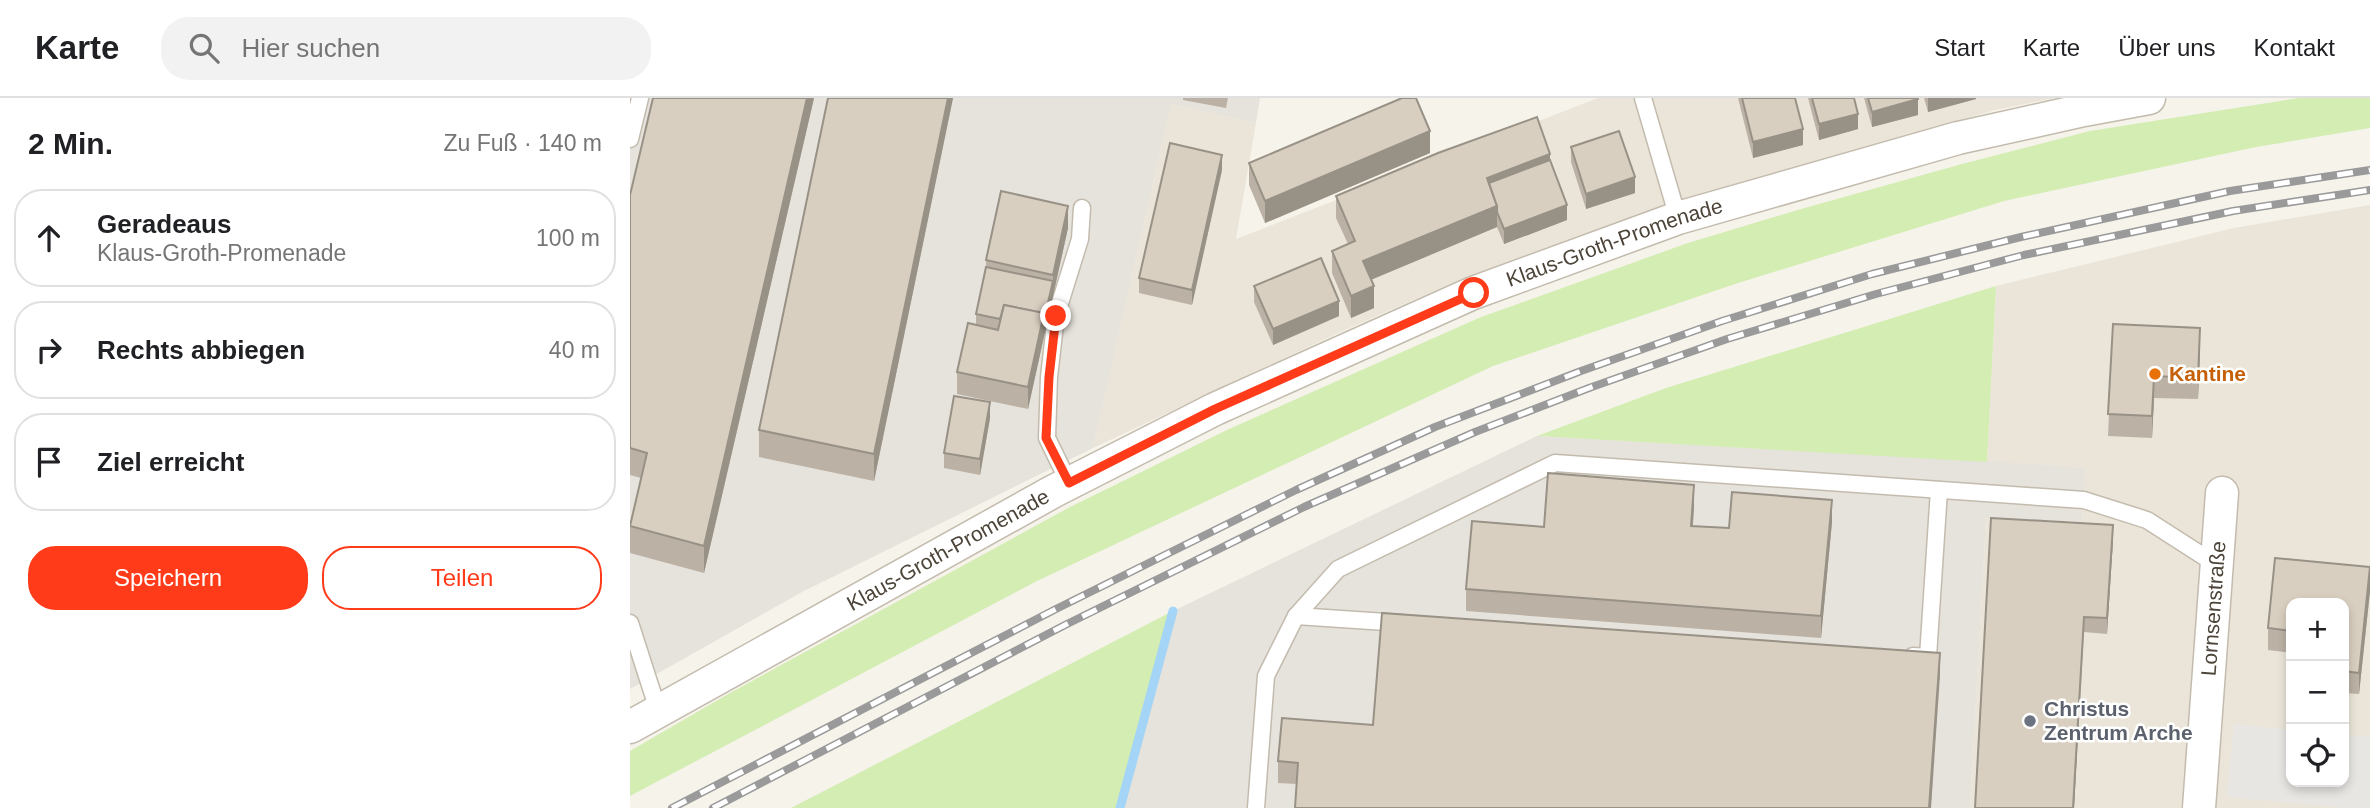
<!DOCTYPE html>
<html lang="de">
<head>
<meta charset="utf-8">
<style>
	:root { --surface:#fff; --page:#f2f2f2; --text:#202124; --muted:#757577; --line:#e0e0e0; --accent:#ff3b1a }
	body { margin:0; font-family:Helvetica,sans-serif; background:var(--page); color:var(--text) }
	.controls { position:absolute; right:21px; bottom:21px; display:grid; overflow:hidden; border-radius:14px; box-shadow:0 4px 10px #0003 }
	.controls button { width:63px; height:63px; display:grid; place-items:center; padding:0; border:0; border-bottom:2px solid var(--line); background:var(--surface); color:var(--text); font:35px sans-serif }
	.stop { position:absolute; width:21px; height:21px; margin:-16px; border:5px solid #ff3b1a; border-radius:50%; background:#fff }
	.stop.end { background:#ff3b1a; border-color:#fff; box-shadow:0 2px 7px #0008 }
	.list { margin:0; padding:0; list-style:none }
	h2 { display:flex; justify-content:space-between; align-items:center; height:91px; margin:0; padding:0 28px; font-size:30px }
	h2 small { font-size:23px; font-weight:400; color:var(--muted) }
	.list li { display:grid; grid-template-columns:46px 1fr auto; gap:21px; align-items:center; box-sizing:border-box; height:98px; margin:0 14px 14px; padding:0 14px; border:2px solid var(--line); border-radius:28px }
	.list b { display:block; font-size:26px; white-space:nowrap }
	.list p { margin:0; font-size:23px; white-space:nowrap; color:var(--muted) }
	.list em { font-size:23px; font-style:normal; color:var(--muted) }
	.actions { display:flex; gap:14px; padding:21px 28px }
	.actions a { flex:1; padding:16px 0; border:2px solid var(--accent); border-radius:28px; text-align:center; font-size:24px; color:var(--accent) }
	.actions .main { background:var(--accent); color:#fff }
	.icon { flex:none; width:38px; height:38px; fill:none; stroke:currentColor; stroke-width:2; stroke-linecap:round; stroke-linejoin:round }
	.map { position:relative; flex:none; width:1740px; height:710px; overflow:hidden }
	header { display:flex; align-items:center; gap:42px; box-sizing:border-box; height:98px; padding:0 35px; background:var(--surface); border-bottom:2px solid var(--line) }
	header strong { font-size:33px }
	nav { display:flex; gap:38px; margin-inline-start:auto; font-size:24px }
	.search { width:490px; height:63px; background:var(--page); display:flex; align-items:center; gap:18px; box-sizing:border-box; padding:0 24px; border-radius:28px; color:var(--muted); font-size:26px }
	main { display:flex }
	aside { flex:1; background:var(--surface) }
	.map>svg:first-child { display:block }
</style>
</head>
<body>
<header>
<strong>Karte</strong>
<div class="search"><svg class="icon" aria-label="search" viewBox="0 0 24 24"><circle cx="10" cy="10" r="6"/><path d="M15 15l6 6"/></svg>Hier suchen</div>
<nav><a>Start</a><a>Karte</a><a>Über uns</a><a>Kontakt</a></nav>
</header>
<main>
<aside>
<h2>2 Min.<small>Zu Fuß · 140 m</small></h2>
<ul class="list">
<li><svg class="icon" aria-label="ahead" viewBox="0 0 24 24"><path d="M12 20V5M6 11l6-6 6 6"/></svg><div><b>Geradeaus</b><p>Klaus-Groth-Promenade</p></div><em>100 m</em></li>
<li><svg class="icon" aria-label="right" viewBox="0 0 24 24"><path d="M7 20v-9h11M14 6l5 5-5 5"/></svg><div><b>Rechts abbiegen</b></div><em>40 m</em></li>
<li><svg class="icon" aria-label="arrive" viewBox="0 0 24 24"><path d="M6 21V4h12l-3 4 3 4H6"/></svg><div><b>Ziel erreicht</b></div></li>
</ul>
<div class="actions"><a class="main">Speichern</a><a>Teilen</a></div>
</aside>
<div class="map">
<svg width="1740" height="710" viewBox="0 0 1740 710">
	<rect width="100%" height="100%" fill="#f6f3eb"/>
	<!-- residential -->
	<g fill="#ebe5d9" fill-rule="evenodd">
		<polygon points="968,0 1425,0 1365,12 1080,95 838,178 706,236 463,350 541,6 626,25 606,141"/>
		<path d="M1740,107v603h-400l16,-290 96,4 4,-55 -99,-5 9,-176 238,-58zM1661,505h53v179h-53z"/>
	</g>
	<!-- industrial -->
	<g fill="#e6e2dc">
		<polygon points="0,0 630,0 626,25 541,6 463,350 172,494 0,591"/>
		<polygon points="907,338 1456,369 1452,424 1356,420 1340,710 490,710 543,513"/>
	</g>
	<!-- green -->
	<g fill="#d3edb2">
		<polygon points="1669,0 1740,0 1740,30 1626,49 1374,103 1105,186 863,268 407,483 0,698 0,653 100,595 440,409 599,331 851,219 1058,145 1171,111 1332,66 1460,33"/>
		<polygon points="1366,188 1357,364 907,338 1036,290"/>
		<polygon points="543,513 490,710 161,710"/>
	</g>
	<!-- parking -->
	<polygon fill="#e8e6e3" points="1604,626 1661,632 1661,684 1714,684 1714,637 1740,639 1740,710 1717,710 1597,699"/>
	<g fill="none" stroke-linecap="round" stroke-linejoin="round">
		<!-- stream -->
		<polyline stroke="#a5d5f6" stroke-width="9" points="490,710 543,513"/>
		<defs>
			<g id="service">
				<polyline points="1013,0 1048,120"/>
				<polyline points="0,41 10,0"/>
				<polyline points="439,385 417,340 419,279 426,218 450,141 452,110"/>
				<polyline points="666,518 771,525"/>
				<polyline points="0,525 28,612"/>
				<polyline points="1283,558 1298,559 1309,392"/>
				<polyline points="626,710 636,578 666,518 708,471 925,365 1454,402 1517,422 1587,467"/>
			</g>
			<g id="minor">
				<path id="s1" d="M0,629l424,-236 161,-82 258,-116 205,-75 280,-80 126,-28 65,-12"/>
				<path id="s2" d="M1569,710l23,-315"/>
			</g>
		</defs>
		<!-- service casing -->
		<use href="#service" stroke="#c3bbad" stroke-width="19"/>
		<!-- minor casing -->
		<use href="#minor" stroke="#c3bbad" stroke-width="35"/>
		<!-- service -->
		<use href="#service" stroke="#fff" stroke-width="16"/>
		<!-- minor -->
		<use href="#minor" stroke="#fff" stroke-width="32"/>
		<defs>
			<g id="rail">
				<polyline points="42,710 426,511 666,392 805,329 951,273 1092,223 1242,176 1391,139 1600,93 1740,72"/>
				<polyline points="83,710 435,527 674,409 845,334 959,290 1097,241 1246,196 1394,157 1603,113 1740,92"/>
			</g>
		</defs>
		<!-- rail casing -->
		<use href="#rail" stroke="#9a9a9a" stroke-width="8"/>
		<!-- rail -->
		<use href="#rail" stroke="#fff" stroke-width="5" stroke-dasharray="16" stroke-linecap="butt"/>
	</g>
	<!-- wall -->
	<g fill="#bbb2a5">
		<polygon points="184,0 74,475 0,455 0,428 11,380 0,377 0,97"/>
		<polygon points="198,0 323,0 244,383 129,359 129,332"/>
		<polygon points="553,0 598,0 596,10 553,2"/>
		<polygon points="1108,0 1165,0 1173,47 1123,60"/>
		<polygon points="1178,0 1224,0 1228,31 1189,42"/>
		<polygon points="1234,0 1288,0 1288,17 1242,29"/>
		<polygon points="1294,0 1346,0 1346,1 1298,14"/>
		<polygon points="941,49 1005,95 956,111 941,64"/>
		<polygon points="800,55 635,125 619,87 619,65"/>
		<polygon points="920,62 937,122 874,146 867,129 741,182 744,210 721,220 702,175 702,153 718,146 706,120 706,98"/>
		<polygon points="592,72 562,207 509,195 509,180"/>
		<polygon points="438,130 398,311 327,296 327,274 346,227 346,216 356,169 356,162"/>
		<polygon points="624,188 709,218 643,247 624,204"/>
		<polygon points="1483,226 1570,252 1568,301 1524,300 1522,340 1478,338"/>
		<polygon points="360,320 350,377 314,370 314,355"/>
		<polygon points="1064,409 1063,428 1099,430 1202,424 1191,540 836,513 836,491 914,429"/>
		<polygon points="1483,442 1477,536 1454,534 1444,710 1345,710"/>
		<polygon points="1645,460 1740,469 1740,493 1729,596 1714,595 1714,505 1661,505 1661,555 1638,552 1638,530"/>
		<polygon points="1310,577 667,686 648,685 648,663 743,627"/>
	</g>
	<!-- shaded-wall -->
	<g fill="#989186">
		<polygon points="177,0 184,0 74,475 74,448"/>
		<polygon points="318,0 323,0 244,383 244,356"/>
		<polygon points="1298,0 1346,0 1346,1 1298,14"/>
		<polygon points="1288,1 1288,17 1242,29 1242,14"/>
		<polygon points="1228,16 1228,31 1189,42 1189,26"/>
		<polygon points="1173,31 1173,47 1123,60 1123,44"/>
		<polygon points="800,33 800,55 635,125 635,103"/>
		<polygon points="920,56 920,77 862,100 857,80"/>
		<polygon points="592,57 592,72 562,207 562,192"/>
		<polygon points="1005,79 1005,95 956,111 956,96"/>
		<polygon points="937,107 937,122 874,146 874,131"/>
		<polygon points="438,108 438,130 398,311 398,289 414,215 423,183 423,177"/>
		<polygon points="867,108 867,129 733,185 733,163"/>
		<polygon points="744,188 744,210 721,220 721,198"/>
		<polygon points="709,203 709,218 643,247 643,231"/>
		<polygon points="1570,230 1570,252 1568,301 1568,280"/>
		<polygon points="1524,278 1524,300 1522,340 1522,318"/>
		<polygon points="360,304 360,320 350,377 350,361"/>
		<polygon points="1064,387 1064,409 1061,449 1061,428"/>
		<polygon points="1202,402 1202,424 1191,540 1191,518"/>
		<polygon points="1483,427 1483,442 1477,536 1477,520"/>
		<polygon points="1740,471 1740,493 1729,596 1729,575"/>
		<polygon points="1454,519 1444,710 1443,710"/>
		<polygon points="1310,555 1310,577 1301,710 1299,710"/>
	</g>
	<!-- building -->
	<g fill="#d9cfc0" stroke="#989186" stroke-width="2">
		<polygon points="23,0 177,0 74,448 0,428 17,355 0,350 0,97"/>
		<polygon points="198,0 318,0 244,356 129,332"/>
		<polygon points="772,0 786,0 800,33 635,103 619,65"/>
		<polygon points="1112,0 1165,0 1173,31 1123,44"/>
		<polygon points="1182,0 1224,0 1228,16 1189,26"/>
		<polygon points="1238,0 1288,0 1288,1 1242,14"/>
		<polygon points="907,19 920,56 857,80 867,108 733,163 744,188 721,198 702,153 725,143 706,98 808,55"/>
		<polygon points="989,33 1005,79 956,96 941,49"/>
		<polygon points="540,45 592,57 562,192 509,180"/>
		<polygon points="920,62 937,107 874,131 867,114 867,108 859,85"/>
		<polygon points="371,93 438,108 423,177 356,162"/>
		<polygon points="691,160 709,203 643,231 624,188"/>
		<polygon points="356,169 423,183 414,222 414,215 374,207 370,221 346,216"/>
		<polygon points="374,207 414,215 398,289 327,274 338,225 368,232"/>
		<polygon points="1483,226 1570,230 1568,280 1524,278 1522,318 1478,316"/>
		<polygon points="324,298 360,304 350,361 314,355"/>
		<polygon points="918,375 1064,387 1061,428 1099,430 1102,394 1202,402 1191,518 836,491 842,423 914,429"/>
		<polygon points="1361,420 1483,427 1477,520 1454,519 1443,710 1345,710"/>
		<polygon points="1645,460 1740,469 1729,575 1714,573 1714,505 1661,505 1661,533 1638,530"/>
		<polygon points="752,515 1310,555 1299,710 665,710 668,665 648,663 652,620 743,627"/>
	</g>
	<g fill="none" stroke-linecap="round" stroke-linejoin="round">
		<!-- route -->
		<polyline stroke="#ff3b1a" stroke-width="9" points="426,218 419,279 416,340 439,385 585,311 844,195"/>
	</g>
	<!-- markers -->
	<circle fill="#e8710a" stroke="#fff" stroke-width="2.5" cx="1525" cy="276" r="7"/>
	<circle fill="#6b7280" stroke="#fff" stroke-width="2.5" cx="1400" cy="623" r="7"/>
	<g text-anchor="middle" stroke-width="5" stroke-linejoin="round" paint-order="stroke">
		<!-- street labels -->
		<g font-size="21" fill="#4c4438" stroke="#fff">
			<text dy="7" stroke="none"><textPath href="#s1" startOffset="1099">Klaus-Groth-Promenade</textPath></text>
			<text dy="7" stroke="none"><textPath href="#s1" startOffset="364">Klaus-Groth-Promenade</textPath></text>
			<text dy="7" stroke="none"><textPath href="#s2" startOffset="200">Lornsenstraße</textPath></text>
		</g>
		<!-- food labels -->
		<g font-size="21" font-weight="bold" fill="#c56008" stroke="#fff" text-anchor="start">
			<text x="1539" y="283">Kantine</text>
		</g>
		<!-- worship labels -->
		<g font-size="21" font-weight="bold" fill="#5b616d" stroke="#fff" text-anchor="start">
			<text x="1414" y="618">Christus<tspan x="1414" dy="24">Zentrum Arche</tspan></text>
		</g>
	</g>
</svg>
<div class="controls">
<button>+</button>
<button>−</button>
<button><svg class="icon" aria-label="locate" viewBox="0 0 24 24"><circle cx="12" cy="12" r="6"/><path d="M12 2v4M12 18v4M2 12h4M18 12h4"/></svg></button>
</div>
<div class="stop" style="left:844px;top:195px"></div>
<div class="stop end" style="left:426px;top:218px"></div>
</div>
</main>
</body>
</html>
